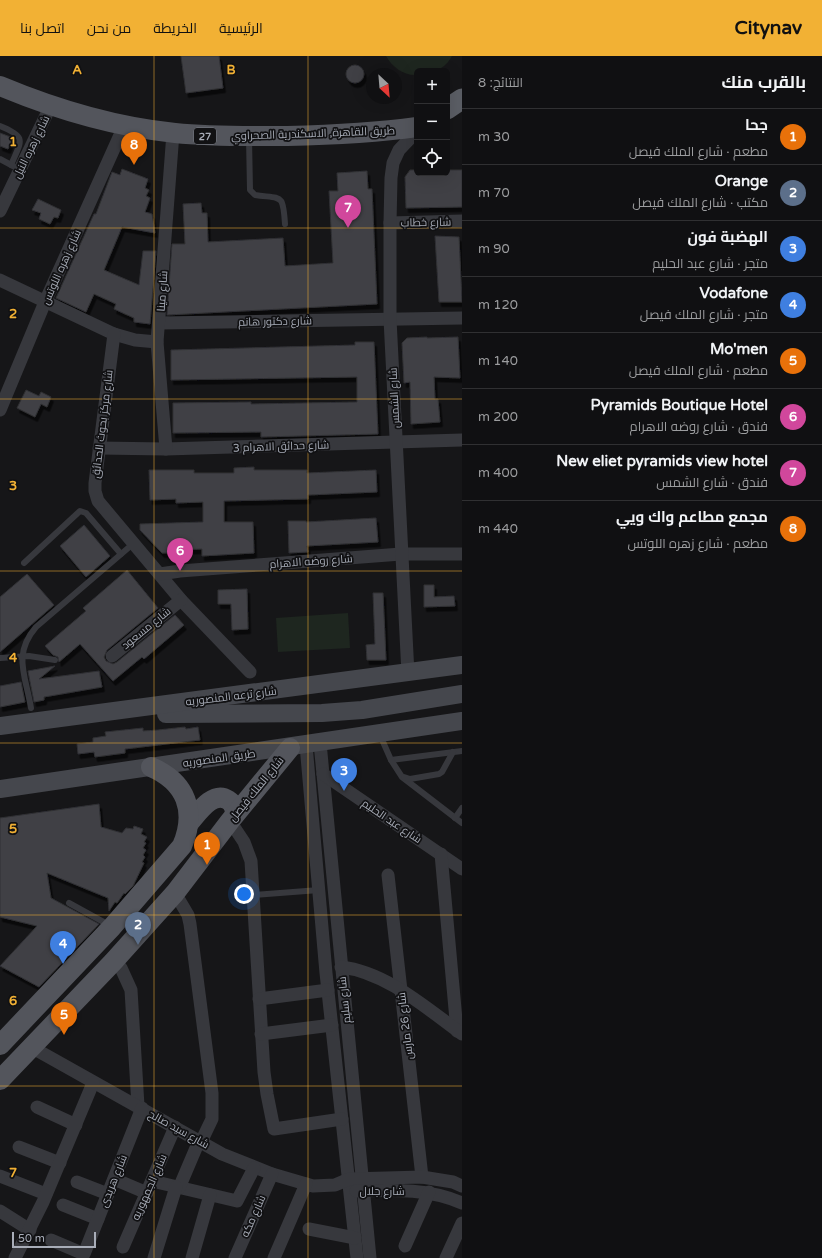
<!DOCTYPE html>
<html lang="ar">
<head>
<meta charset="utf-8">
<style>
	:root { --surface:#101012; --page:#1e1e20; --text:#f1f3f6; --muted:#9c9d9f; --line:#303032; --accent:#f2b134 }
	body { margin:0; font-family:"Varela Round",Cairo,sans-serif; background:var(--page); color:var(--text); direction:rtl }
	.controls { position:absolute; right:12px; top:12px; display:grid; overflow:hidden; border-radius:6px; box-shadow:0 4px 16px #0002 }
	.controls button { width:36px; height:36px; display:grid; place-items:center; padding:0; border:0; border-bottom:1px solid var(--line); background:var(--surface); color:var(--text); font:20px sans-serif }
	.compass { position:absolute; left:366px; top:12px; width:36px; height:36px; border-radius:50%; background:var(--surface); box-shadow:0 4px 16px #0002; rotate:154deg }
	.scale { position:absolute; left:12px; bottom:10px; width:84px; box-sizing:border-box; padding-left:4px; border:2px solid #a8adb8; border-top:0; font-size:11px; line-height:14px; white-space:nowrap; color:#a8adb8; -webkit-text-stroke:3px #111113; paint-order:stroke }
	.you { position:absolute; left:244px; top:838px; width:14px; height:14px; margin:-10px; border:3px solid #fff; border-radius:50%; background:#1a73e8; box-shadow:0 0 0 6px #1a73e833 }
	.badge { display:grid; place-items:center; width:26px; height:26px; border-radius:50%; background:var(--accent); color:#fff; font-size:13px; font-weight:700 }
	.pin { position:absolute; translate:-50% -33px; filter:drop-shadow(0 1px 2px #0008) }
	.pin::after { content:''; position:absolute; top:21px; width:14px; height:12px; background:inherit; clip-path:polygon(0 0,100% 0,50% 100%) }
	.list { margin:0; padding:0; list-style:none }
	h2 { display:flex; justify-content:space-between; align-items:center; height:52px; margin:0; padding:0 16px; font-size:17px }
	h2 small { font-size:13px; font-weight:400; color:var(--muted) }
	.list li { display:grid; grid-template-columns:26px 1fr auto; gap:12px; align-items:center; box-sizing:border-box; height:56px; padding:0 16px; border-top:1px solid var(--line) }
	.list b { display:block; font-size:15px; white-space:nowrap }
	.list p { margin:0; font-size:13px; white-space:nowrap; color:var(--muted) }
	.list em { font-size:13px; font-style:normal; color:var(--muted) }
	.icon { flex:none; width:22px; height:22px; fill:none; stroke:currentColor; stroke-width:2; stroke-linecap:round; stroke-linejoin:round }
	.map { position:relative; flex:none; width:462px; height:1202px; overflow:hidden; direction:ltr }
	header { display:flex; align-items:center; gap:24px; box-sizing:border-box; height:56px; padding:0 20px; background:var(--accent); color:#111 }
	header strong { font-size:19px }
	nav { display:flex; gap:22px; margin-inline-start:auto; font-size:14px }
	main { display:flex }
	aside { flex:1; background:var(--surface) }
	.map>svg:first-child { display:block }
</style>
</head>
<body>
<header>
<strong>Citynav</strong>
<nav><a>الرئيسية</a><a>الخريطة</a><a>من نحن</a><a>اتصل بنا</a></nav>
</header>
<main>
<aside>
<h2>بالقرب منك<small>النتائج: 8</small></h2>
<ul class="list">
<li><span class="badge" style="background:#e8710a">1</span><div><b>جحا</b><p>مطعم · شارع الملك فيصل</p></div><em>30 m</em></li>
<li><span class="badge" style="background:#5c6f8a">2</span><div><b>Orange</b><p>مكتب · شارع الملك فيصل</p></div><em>70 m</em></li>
<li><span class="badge" style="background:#3f7fe0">3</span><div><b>الهضبة فون</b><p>متجر · شارع عبد الحليم</p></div><em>90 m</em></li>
<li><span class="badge" style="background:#3f7fe0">4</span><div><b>Vodafone</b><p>متجر · شارع الملك فيصل</p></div><em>120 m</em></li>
<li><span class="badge" style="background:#e8710a">5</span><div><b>Mo'men</b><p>مطعم · شارع الملك فيصل</p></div><em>140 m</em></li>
<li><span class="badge" style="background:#d1479c">6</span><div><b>Pyramids Boutique Hotel</b><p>فندق · شارع روضه الاهرام</p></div><em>200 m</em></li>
<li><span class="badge" style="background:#d1479c">7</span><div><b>New eliet pyramids view hotel</b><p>فندق · شارع الشمس</p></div><em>400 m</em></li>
<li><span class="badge" style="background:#e8710a">8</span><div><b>مجمع مطاعم واك ويي</b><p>مطعم · شارع زهره اللوتس</p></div><em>440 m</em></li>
</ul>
</aside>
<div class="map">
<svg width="462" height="1202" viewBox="0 0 462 1202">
	<defs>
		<filter id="shadow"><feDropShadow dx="2.5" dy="4.5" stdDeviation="0" flood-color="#0009"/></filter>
	</defs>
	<rect width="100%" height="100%" fill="#161618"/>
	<!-- green -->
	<g fill="#1e261f">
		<path d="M386,0h66c-9,16 -18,15 -35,15v4c-13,1 -25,-8 -31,-19z"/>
		<polygon points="348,557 350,592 278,596 276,562"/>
	</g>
	<!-- building -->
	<g fill="#404145" stroke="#303034" filter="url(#shadow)">
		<polygon points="181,0 219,0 223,32 186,37"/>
		<circle cx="355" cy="18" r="9"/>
		<polygon points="0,77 13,82 8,93 0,90"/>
		<polygon points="122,113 148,123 145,132 149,134 146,140 150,142 145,156 152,158 155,177 122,171 104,214 139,229 143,195 156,195 150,268 134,266 134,262 114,253 116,248 94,238 86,256 56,242 94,158 96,158 112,116 120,119"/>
		<polygon points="410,114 417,114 417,117 447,117 447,114 462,114 462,151 406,152 405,121"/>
		<polygon points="367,115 368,133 372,133 377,248 167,259 172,188 185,188 183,148 201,147 202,157 207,157 208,186 283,182 285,210 333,207 329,135 338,135 337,117"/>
		<polygon points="38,143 61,154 58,162 54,161 50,168 39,163 41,157 32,154"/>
		<polygon points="435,180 459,181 462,246 439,246"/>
		<polygon points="427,281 427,282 458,281 460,322 434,321 435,343 438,343 440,366 411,368 410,326 404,327 402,287 407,282"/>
		<polygon points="355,286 374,286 378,378 261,381 261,376 173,377 173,347 251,346 251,348 357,346 357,321 171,324 171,294 355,289"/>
		<polygon points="26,334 39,340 41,336 51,341 47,351 41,348 35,361 17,352"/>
		<polygon points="254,411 254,414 307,414 307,417 376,414 377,436 308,439 308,443 224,445 224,466 253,466 254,497 202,500 202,493 171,494 171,497 162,497 140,474 140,468 203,466 203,446 176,447 176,443 150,444 149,414 194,414 194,417 234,417 234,412"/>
		<polygon points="376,462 378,486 307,490 308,496 289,497 288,465 306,465 306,466"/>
		<polygon points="84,469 110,500 86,521 60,490"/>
		<polygon points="127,514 158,552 107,594 104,601 106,605 113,608 117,606 175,559 184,569 144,603 142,601 113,625 80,588 59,606 58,601 53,599 45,590 86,555 83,552"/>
		<polygon points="27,518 54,549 0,596 0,541"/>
		<polygon points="424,529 434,529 434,541 454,540 455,550 424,551"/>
		<polygon points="247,533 248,573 232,574 231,548 218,548 218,534"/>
		<polygon points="373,537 383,537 386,604 367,604 366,589 375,588"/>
		<polygon points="55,610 39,623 99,615 102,631 44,641 44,644 34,646 28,615"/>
		<polygon points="21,626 25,646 0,651 0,630"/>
		<polygon points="185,671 186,673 198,671 200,684 125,693 125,697 95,701 94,696 78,698 77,688 93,686 93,682 106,680 105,676 143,672 143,675 158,674"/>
		<polygon points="99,748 101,771 122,777 126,772 133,773 134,770 143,773 141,778 147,781 144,786 146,787 143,792 146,794 143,799 145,801 142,806 144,807 133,830 125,838 124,837 117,847 115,846 109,855 108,842 47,817 51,842 99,868 39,931 0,910 37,870 0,861 0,762"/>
	</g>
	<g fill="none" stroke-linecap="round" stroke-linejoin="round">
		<!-- service -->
		<g stroke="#37383d" stroke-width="6">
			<path d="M0,70c28,11 21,15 11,39"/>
			<path d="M249,82l1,52 5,5c27,4 28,-2 30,29"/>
			<polyline points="0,103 13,110"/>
			<polyline points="24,507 80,455 86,457 121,498"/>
			<polyline points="0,602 29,600 55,604"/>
			<path d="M31,652c-5,-32 -19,-53 5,-81l98,-84"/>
			<polyline points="380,679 391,704 462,695"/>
			<polyline points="391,704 402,721 462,767"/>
			<polyline points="404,721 410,723 439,718 442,716 453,696"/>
			<polyline points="455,762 462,752"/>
			<polyline points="253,839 319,834"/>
			<polyline points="69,847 109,869"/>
		</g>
		<!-- minor -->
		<g stroke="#37383d" stroke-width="13">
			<polyline points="0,155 51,49"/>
			<polyline points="390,167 462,165"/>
			<polyline points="0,224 114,278 135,284 157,286"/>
			<polyline points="160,267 462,262"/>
			<polyline points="114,278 95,427 95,435 98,445 181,544 250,616"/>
			<polyline points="0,354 45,246 125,68"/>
			<polyline points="99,392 166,393 462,384"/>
			<polyline points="166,393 157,286 173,77"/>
			<polyline points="160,518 180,515 401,498 462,498"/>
			<polyline points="112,600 181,544"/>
			<polyline points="408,618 390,263 390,167 391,122 393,107 399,94 417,75"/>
			<polyline points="320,687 370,1202"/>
			<polyline points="306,689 326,917 357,1202"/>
			<polyline points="323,718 462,813"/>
			<polyline points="230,765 244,786 251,805 264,1016 267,1038 274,1073 342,1063"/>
			<polyline points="441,798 457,975"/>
			<polyline points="388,819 422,1121"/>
			<polyline points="175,837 188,859 190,868 212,1037 212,1063 201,1086"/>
			<polyline points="113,906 121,912 131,934 138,1050"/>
			<path d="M341,911c45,5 85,41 121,67"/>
			<polyline points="259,943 328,934"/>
			<polyline points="261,978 332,969"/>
			<polyline points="33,992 222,1098 272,1118 313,1130 335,1129 349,1123 422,1121 453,1126 462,1130"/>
			<polyline points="37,1051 76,1069"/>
			<polyline points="19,1091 60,1107"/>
			<polyline points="0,1120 46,1138"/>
			<polyline points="114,1123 147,1137"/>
			<polyline points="152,1125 237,1145 254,1112"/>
			<polyline points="77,1126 108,1138"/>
			<polyline points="179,1132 199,1085"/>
			<path d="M356,1135c36,-1 72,-3 106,12"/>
			<polyline points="63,1149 98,1163"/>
			<polyline points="0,1155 30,1174"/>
			<polyline points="309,1173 355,1182"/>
			<polyline points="51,1184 84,1198 142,1052"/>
			<polyline points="405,1190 429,1136"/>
			<polyline points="123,1191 175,1071"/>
			<polyline points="15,1202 43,1146 93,1027"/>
			<polyline points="154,1202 176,1131"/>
			<polyline points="192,1202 210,1139"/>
			<polyline points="235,1202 272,1118"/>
			<polyline points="274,1202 306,1128"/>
			<polyline points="446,1202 462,1167"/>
		</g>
		<!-- secondary -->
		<g stroke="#45474d" stroke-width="18">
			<polyline points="166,658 322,657 362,654 462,638"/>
			<polyline points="0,670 462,609"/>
			<polyline points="0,733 462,665"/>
		</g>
		<!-- primary -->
		<g stroke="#53555c" stroke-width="20">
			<path d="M0,30c55,23 116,41 175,47 38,4 75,3 112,3 44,-1 87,-3 130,-9"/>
			<path d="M189,767c9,-10 24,-33 39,-23 5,3 7,8 7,14"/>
			<path d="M0,989l112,-118 70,-81c15,-35 4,-64 -31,-79"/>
			<polyline points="0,1024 113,906 175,837 230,765 290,692"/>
		</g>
		<!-- trunk -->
		<polyline stroke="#5b5e65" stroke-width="21" points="447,53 462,43"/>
	</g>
	<!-- grid -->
	<path fill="none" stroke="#f2b134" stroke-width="1" stroke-opacity="0.55" d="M154,0v1202M308,0v1202M0,172h462M0,343h462M0,515h462M0,687h462M0,859h462M0,1030h462"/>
	<g text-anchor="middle" stroke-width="3.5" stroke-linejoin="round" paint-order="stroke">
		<!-- shield labels -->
		<rect fill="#111113" stroke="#7b7e86" stroke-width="1" x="194" y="72" width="22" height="16" rx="3"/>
		<g font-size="10" font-weight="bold" fill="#a8adb8">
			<text x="205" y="84">27</text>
		</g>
		<!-- street labels -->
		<g font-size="11" fill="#a8adb8" stroke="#111113">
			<text transform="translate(313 77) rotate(-2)" y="4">طريق القاهرة, الاسكندرية الصحراوي</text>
			<text transform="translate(31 91) rotate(-64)" y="4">شارع زهره النيل</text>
			<text transform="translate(426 166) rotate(-1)" y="4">شارع خطاب</text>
			<text transform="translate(61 211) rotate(-66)" y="4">شارع زهره اللوتس</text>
			<text transform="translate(162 235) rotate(-86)" y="4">شارع مينا</text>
			<text transform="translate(275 265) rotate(-1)" y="4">شارع دكتور هانم</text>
			<text transform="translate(394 342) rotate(-93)" y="4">شارع الشمس</text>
			<text transform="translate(102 368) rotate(-83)" y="4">شارع مركز بحوث الحدائق</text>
			<text transform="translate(281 390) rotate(-2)" y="4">شارع حدائق الاهرام 3</text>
			<text transform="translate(311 505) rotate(-4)" y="4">شارع روضه الاهرام</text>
			<text transform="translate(146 572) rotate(-39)" y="4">شارع مسعود</text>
			<text transform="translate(231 640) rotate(-7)" y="4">شارع ترعه المنصوريه</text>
			<text transform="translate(219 702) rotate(-8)" y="4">طريق المنصوريه</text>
			<text transform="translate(256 733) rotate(-51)" y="4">شارع الملك فيصل</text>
			<text transform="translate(392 765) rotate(34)" y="4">شارع عبد الحليم</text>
			<text transform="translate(344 944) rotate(-96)" y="4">شارع سليم</text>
			<text transform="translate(405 970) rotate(-97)" y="4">شارع 26 مارس</text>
			<text transform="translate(179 1073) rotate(29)" y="4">شارع سيد صالح</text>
			<text transform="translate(113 1125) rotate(-68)" y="4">شارع هريدى</text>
			<text transform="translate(149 1131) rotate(-66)" y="4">شارع الجمهوريه</text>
			<text x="382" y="1139">شارع جلال</text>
			<text transform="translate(253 1160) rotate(-66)" y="4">شارع مكه</text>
		</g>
	</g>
	<g font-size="13" text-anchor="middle" font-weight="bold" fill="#f2b134" stroke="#111113" stroke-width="3.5" stroke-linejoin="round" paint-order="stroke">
		<text x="77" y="18">A</text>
		<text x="231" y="18">B</text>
		<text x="13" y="90">1</text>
		<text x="13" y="262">2</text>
		<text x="13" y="434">3</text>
		<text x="13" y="606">4</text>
		<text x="13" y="777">5</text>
		<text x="13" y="949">6</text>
		<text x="13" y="1121">7</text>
	</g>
</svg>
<div class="controls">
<button>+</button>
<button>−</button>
<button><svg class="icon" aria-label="locate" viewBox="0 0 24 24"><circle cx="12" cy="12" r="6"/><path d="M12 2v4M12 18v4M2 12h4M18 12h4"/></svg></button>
</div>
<svg class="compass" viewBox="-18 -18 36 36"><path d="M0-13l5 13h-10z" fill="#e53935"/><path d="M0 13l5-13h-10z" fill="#9c9d9f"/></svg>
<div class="scale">50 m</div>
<div class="you"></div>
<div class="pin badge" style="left:207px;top:809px;background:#e8710a">1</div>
<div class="pin badge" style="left:138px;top:889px;background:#5c6f8a">2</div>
<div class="pin badge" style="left:344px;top:735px;background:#3f7fe0">3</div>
<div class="pin badge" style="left:63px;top:908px;background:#3f7fe0">4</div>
<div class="pin badge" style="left:64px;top:979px;background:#e8710a">5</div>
<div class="pin badge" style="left:180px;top:515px;background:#d1479c">6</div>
<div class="pin badge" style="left:348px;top:172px;background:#d1479c">7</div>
<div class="pin badge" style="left:134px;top:109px;background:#e8710a">8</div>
</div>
</main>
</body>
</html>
